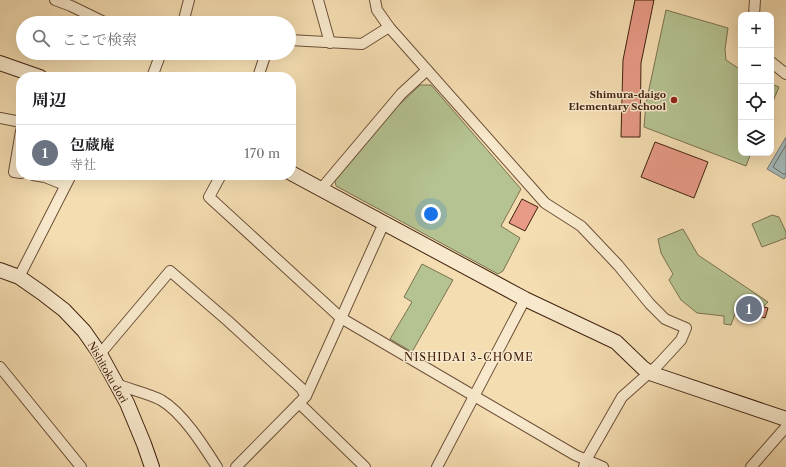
<!DOCTYPE html>
<html lang="ja">
<head>
<meta charset="utf-8">
<style>
	:root { --surface:#fff; --page:#f6f6f6; --text:#202124; --muted:#757577; --line:#e0e0e0; --accent:#8f2418 }
	body { margin:0; font-family:"Libre Caslon Text","Noto Serif JP",serif; background:var(--page); color:var(--text) }
	.controls { position:absolute; right:12px; top:12px; display:grid; overflow:hidden; border-radius:8px; box-shadow:0 4px 16px #0002 }
	.controls button { width:36px; height:36px; display:grid; place-items:center; padding:0; border:0; border-bottom:1px solid var(--line); background:var(--surface); color:var(--text); font:20px sans-serif }
	.you { position:absolute; left:431px; top:214px; width:14px; height:14px; margin:-10px; border:3px solid #fff; border-radius:50%; background:#1a73e8; box-shadow:0 0 0 6px #1a73e833 }
	.badge { display:grid; place-items:center; width:26px; height:26px; border-radius:50%; background:var(--accent); color:#fff; font-size:13px; font-weight:700 }
	.pin { position:absolute; translate:-50% -50%; border:2px solid #fff; box-shadow:0 1px 4px #0006 }
	.list { margin:0; padding:0; list-style:none }
	h2 { display:flex; justify-content:space-between; align-items:center; height:52px; margin:0; padding:0 16px; font-size:17px }
	h2 small { font-size:13px; font-weight:400; color:var(--muted) }
	.list li { display:grid; grid-template-columns:26px 1fr auto; gap:12px; align-items:center; box-sizing:border-box; height:56px; padding:0 16px; border-top:1px solid var(--line) }
	.list b { display:block; font-size:15px; white-space:nowrap }
	.list p { margin:0; font-size:13px; white-space:nowrap; color:var(--muted) }
	.list em { font-size:13px; font-style:normal; color:var(--muted) }
	.icon { flex:none; width:22px; height:22px; fill:none; stroke:currentColor; stroke-width:2; stroke-linecap:round; stroke-linejoin:round }
	.map { position:relative; flex:none; width:786px; height:467px; overflow:hidden }
	.search { position:absolute; background:var(--surface); box-shadow:0 4px 16px #0002; left:16px; top:16px; width:280px; height:44px; display:flex; align-items:center; gap:10px; box-sizing:border-box; padding:0 14px; border-radius:22px; color:var(--muted); font-size:15px }
	.panel { position:absolute; background:var(--surface); box-shadow:0 4px 16px #0002; left:16px; top:72px; width:280px; height:108px; border-radius:16px }
	.map>svg:first-child { display:block }
</style>
</head>
<body>
<div class="map">
<svg width="786" height="467" viewBox="0 0 786 467">
	<rect width="100%" height="100%" fill="#f4ddb1"/>
	<filter id="stains"><feTurbulence type="fractalNoise" baseFrequency=".005" numOctaves="4"/><feColorMatrix values="0 0 0 0 .2 0 0 0 0 .09 0 0 0 0 .02 0 0 0 .5 -.17"/></filter>
	<radialGradient id="worn" r=".72"><stop offset=".6" stop-color="#630" stop-opacity="0"/><stop offset="1" stop-color="#630" stop-opacity=".3"/></radialGradient>
	<!-- green -->
	<g fill="#b5c291" stroke="#7b7250">
		<polygon points="666,10 728,28 725,49 726,60 741,70 741,153 751,153 746,166 644,127 646,103"/>
		<polygon points="771,84 779,87 771,106"/>
		<polygon points="420,85 431,85 521,189 501,226 520,238 503,271 498,274 336,186 335,181 396,108"/>
		<polygon points="772,215 779,217 786,232 786,238 762,247 752,224"/>
		<polygon points="683,229 698,255 768,302 764,306 741,297 731,325 724,324 724,316 697,313 681,300 669,280 673,274 661,253 658,239"/>
		<polygon points="422,264 453,280 412,352 390,339 412,302 404,297"/>
	</g>
	<!-- water -->
	<polygon fill="#a2b8b8" stroke="#7b7c74" points="786,137 786,176 784,179 767,169"/>
	<g fill="none" stroke-linecap="round" stroke-linejoin="round">
		<!-- shore -->
		<polyline stroke="#726c64" stroke-width="1" points="786,145 773,167 783,174 786,174"/>
	</g>
	<!-- building -->
	<g fill="#e79a86" stroke="#41210f">
		<polygon points="635,0 654,0 641,63 640,137 621,137 623,60"/>
		<polygon points="655,142 708,162 694,198 641,177"/>
		<polygon points="522,199 538,207 525,231 509,223"/>
		<polygon points="742,301 768,308 765,318 739,311"/>
	</g>
	<g fill="none" stroke-linecap="round" stroke-linejoin="round">
		<defs>
			<g id="street">
				<polyline points="55,0 71,6 106,23"/>
				<polyline points="318,0 330,43"/>
				<polyline points="375,0 377,10 389,27 545,203 581,226 618,265 650,304 665,319 686,328 681,340 658,365 622,397 586,460 584,467"/>
				<polyline points="754,15 755,0"/>
				<polyline points="183,23 189,0"/>
				<polyline points="289,40 362,44 389,27"/>
				<polyline points="771,62 786,74"/>
				<polyline points="152,77 161,53"/>
				<polyline points="258,77 266,53"/>
				<polyline points="0,118 21,122"/>
				<polyline points="21,131 14,172 21,173"/>
				<polyline points="33,175 45,177 65,185"/>
				<polyline points="221,175 209,197 341,318 575,455 603,467"/>
				<polyline points="321,189 401,94 427,70"/>
				<polyline points="19,277 71,175"/>
				<polyline points="100,354 170,271 228,321 301,388 306,396"/>
				<polyline points="0,367 81,467"/>
				<path d="M116,384c13,5 34,10 45,16 22,13 42,45 56,67"/>
				<polyline points="299,403 365,467"/>
				<polyline points="236,467 306,396 384,223"/>
				<polyline points="437,467 525,299"/>
				<polyline points="751,467 786,427"/>
			</g>
			<g id="secondary">
				<polyline points="0,63 40,77"/>
				<polyline points="291,173 525,299 616,342 643,368 650,373 786,419"/>
				<polyline points="0,270 19,277 42,293 64,310 84,331 100,354 127,403 144,444 152,467"/>
			</g>
		</defs>
		<!-- street casing -->
		<use href="#street" stroke="#6e5038" stroke-width="12"/>
		<!-- secondary casing -->
		<use href="#secondary" stroke="#41210f" stroke-width="16"/>
		<!-- street -->
		<use href="#street" stroke="#f8e9cc" stroke-width="10"/>
		<!-- secondary -->
		<use href="#secondary" stroke="#f8e9cc" stroke-width="14"/>
	</g>
	<!-- markers -->
	<circle fill="#8f2418" stroke="#f8e9cc" stroke-width="1.5" cx="674" cy="100" r="4"/>
	<g text-anchor="middle" stroke-width="3" stroke-linejoin="round" paint-order="stroke">
		<!-- poi labels -->
		<g font-size="10" font-weight="bold" fill="#41210f" stroke="#f8e9cc" text-anchor="end">
			<text x="666" y="98">Shimura-daigo<tspan x="666" dy="12">Elementary School</tspan></text>
		</g>
		<!-- street labels -->
		<g font-size="10" fill="#41210f" stroke="#f8e9cc">
			<text transform="translate(108 372) rotate(60)" y="4">Nishitoku dori</text>
		</g>
		<!-- neighbourhood labels -->
		<g font-size="11" letter-spacing="1" fill="#41210f" stroke="#f8e9cc">
			<text x="469" y="361">NISHIDAI 3-CHOME</text>
		</g>
	</g>
	<rect width="100%" height="100%" filter="url(#stains)"/>
	<rect width="100%" height="100%" fill="url(#worn)"/>
</svg>
<div class="controls">
<button>+</button>
<button>−</button>
<button><svg class="icon" aria-label="locate" viewBox="0 0 24 24"><circle cx="12" cy="12" r="6"/><path d="M12 2v4M12 18v4M2 12h4M18 12h4"/></svg></button>
<button><svg class="icon" aria-label="layers" viewBox="0 0 24 24"><path d="M12 4l9 5-9 5-9-5zM3 14l9 5 9-5"/></svg></button>
</div>
<div class="you"></div>
<div class="pin badge" style="left:749px;top:309px;background:#6b7280">1</div>
<div class="search"><svg class="icon" aria-label="search" viewBox="0 0 24 24"><circle cx="10" cy="10" r="6"/><path d="M15 15l6 6"/></svg>ここで検索</div>
<section class="panel">
<h2>周辺<small></small></h2>
<ul class="list">
<li><span class="badge" style="background:#6b7280">1</span><div><b>包蔵庵</b><p>寺社</p></div><em>170 m</em></li>
</ul>
</section>
</div>
</body>
</html>
